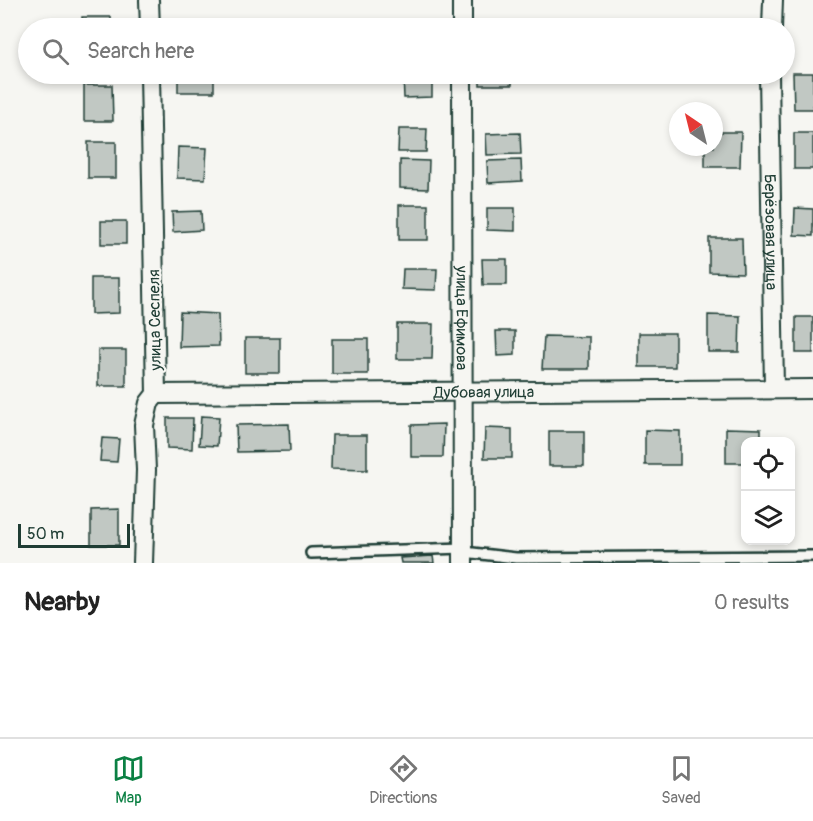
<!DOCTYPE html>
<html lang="en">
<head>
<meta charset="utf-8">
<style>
	:root { --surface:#fff; --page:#f2f2f2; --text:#222; --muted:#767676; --line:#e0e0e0; --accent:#0b8043 }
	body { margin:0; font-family:Pangolin,sans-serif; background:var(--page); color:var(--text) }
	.controls { position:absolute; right:18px; bottom:18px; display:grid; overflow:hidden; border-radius:12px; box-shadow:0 3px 9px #0003 }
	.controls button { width:54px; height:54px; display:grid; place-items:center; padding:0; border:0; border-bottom:2px solid var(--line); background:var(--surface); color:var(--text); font:30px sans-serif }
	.compass { position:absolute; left:669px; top:102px; width:54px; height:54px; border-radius:50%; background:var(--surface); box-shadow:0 3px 9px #0003; rotate:325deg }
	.scale { position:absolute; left:18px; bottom:15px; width:112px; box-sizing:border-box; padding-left:6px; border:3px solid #1f3d34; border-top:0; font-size:16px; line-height:21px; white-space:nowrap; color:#1f3d34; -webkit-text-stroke:4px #f6f6f2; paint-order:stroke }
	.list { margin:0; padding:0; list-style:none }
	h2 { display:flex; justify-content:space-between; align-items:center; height:78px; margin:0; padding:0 24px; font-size:26px }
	h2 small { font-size:20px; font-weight:400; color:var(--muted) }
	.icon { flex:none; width:33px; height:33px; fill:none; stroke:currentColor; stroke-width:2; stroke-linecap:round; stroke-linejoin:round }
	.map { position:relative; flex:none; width:813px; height:563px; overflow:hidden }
	.search { position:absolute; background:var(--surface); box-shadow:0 3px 9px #0003; left:18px; right:18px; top:18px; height:66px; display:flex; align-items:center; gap:15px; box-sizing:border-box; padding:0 21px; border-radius:33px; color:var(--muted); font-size:22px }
	.sheet { height:174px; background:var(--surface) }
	nav { display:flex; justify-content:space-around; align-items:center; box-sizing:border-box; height:84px; border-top:2px solid var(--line); background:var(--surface); font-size:16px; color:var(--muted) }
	nav a { display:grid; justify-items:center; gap:3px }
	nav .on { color:var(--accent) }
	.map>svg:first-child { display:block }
</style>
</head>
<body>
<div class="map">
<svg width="813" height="563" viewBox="0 0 813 563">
	<rect width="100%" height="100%" fill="#f6f6f2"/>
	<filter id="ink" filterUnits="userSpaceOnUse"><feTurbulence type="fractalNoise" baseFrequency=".0167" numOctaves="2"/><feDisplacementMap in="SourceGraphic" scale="12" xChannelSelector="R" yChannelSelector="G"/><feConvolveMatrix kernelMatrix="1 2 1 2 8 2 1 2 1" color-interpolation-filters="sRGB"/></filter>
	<g filter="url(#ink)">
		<!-- building -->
		<g fill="#c1c8c3" stroke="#1f3d34" stroke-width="1.5">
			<rect x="82" y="17" width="29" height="11"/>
			<polygon points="793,73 813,73 813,109 794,109"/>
			<rect x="178" y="74" width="36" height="18"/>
			<polygon points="403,74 432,74 432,97 404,98"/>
			<rect x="480" y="74" width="32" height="11"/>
			<polygon points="708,74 746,74 746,81 709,81"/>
			<polygon points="84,85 112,85 113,121 84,121"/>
			<polygon points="399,129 427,129 426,152 398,152"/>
			<polygon points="714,132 741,132 740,167 705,167 705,147 714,147"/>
			<polygon points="520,133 521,154 487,155 486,134"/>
			<rect x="794" y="133" width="19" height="36"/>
			<rect x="88" y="142" width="28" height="36"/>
			<polygon points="178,147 207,148 205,179 177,178"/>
			<polygon points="400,160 429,161 428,189 400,188"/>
			<polygon points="521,160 522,181 488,183 487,161"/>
			<rect x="399" y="205" width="29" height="35"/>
			<polygon points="487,208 515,208 515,231 487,230"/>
			<polygon points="795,208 813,209 813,236 794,235"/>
			<polygon points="201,211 202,230 173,232 172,212"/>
			<rect x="101" y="221" width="25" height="23"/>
			<polygon points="709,238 742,238 743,273 709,272"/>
			<polygon points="482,259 507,259 507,285 483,285"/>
			<polygon points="403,269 437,269 436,290 402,289"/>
			<polygon points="91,278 119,278 119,313 91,314"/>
			<polygon points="180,312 218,314 219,346 179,347"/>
			<polygon points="708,315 740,316 739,352 708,352"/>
			<rect x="796" y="317" width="17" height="36"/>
			<polygon points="397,324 433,324 432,359 397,359"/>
			<polygon points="496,331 515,331 515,355 497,356"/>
			<rect x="639" y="333" width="36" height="34"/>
			<polygon points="544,336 589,337 589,369 542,369"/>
			<rect x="245" y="338" width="35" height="35"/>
			<rect x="332" y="339" width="36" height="35"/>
			<rect x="98" y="350" width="28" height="36"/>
			<polygon points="201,416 219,417 217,446 199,445"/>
			<polygon points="167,418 193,418 192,449 167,448"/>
			<polygon points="289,424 290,451 237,452 236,425"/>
			<polygon points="444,424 443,457 411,457 411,425"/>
			<polygon points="485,428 512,429 512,458 484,458"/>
			<polygon points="726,428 761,429 761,442 746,442 746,463 726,463"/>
			<polygon points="645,430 680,431 680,465 645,465"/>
			<rect x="549" y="431" width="35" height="35"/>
			<polygon points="332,435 367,435 367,470 331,469"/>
			<polygon points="102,438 119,439 117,462 100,461"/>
			<polygon points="119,509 119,545 91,545 91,510"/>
			<polygon points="433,556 434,563 401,563 400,558"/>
		</g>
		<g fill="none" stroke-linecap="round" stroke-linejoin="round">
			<defs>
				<g id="service">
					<polyline points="464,552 516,558 813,556"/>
					<polyline points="311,553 464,548"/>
				</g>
				<g id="minor">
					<polyline points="149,0 150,28"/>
					<polyline points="462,0 462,28"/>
					<polyline points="772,28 773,0"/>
					<path id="s1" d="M462,74l1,489"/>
					<path id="s2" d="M769,74l5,315"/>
					<path id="s3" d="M156,394l657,-5"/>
					<polyline points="143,563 146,470 144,425 149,403 156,394 150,74"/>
				</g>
			</defs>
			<!-- service casing -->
			<use href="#service" stroke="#1f3d34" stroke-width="14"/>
			<!-- minor casing -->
			<use href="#minor" stroke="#1f3d34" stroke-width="22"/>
			<!-- service -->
			<use href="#service" stroke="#f6f6f2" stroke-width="9"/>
			<!-- minor -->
			<use href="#minor" stroke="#f6f6f2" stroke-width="18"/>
		</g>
	</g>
	<g text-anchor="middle" stroke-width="4.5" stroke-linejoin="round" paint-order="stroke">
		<!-- street labels -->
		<g font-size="16" fill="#1f3d34" stroke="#f6f6f2">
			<text dy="6" stroke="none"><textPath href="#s2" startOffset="158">Берёзовая улица</textPath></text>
			<text dy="6" stroke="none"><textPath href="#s1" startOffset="244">улица Ефимова</textPath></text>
			<text transform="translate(154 320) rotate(-91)" y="6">улица Сеспеля</text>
			<text dy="6" stroke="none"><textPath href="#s3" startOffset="328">Дубовая улица</textPath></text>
		</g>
	</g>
</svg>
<div class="controls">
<button><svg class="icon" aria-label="locate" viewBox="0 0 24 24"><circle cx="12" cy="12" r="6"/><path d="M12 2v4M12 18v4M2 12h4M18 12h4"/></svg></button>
<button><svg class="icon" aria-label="layers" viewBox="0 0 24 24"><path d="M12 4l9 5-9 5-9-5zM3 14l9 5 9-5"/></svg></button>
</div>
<svg class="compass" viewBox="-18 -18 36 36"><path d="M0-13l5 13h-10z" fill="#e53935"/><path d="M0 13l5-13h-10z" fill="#767676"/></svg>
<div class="scale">50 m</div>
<div class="search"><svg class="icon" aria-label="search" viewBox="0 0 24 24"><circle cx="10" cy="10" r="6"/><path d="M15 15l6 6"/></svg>Search here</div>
</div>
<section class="sheet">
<h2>Nearby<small>0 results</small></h2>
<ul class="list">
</ul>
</section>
<nav>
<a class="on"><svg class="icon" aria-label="map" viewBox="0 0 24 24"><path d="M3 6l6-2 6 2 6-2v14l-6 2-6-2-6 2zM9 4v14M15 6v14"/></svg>Map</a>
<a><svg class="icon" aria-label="directions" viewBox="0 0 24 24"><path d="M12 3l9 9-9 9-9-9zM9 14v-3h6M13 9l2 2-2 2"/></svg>Directions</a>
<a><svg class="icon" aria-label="saved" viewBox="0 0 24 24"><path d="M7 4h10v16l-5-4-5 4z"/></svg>Saved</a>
</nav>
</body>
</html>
